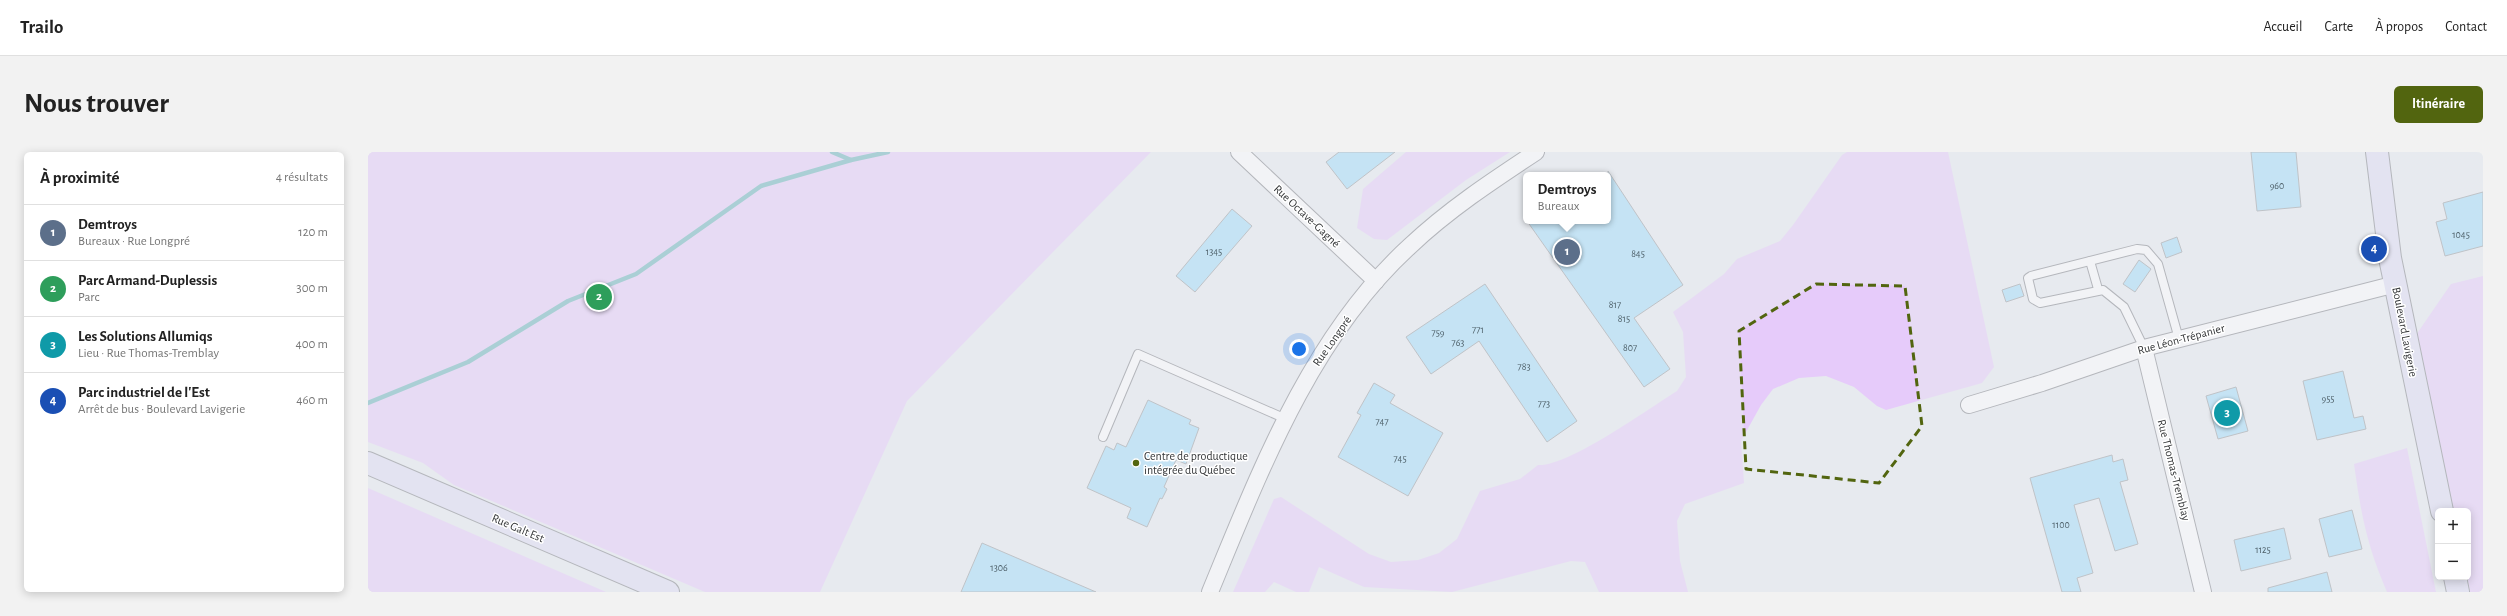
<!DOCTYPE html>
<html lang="fr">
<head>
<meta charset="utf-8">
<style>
	:root { --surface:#fff; --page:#f2f2f2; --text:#222; --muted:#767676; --line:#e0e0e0; --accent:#52650f }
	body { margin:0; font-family:"Alegreya Sans",sans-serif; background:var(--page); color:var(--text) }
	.controls { position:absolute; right:12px; bottom:12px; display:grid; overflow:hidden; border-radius:6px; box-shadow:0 2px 10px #0003 }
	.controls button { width:36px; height:36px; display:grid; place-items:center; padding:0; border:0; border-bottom:1px solid var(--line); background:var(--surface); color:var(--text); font:20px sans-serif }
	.you { position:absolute; left:931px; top:197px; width:14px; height:14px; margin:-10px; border:3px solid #fff; border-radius:50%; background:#1a73e8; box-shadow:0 0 0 6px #1a73e833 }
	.badge { display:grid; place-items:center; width:26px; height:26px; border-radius:50%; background:var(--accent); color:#fff; font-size:13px; font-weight:700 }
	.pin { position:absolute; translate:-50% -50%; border:2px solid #fff; box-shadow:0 1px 4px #0006 }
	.popup { position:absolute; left:1155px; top:20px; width:88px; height:52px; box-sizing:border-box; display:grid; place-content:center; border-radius:6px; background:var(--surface); filter:drop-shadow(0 1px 3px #0005); font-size:13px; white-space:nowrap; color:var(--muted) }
	.popup b { font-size:15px; color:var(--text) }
	.popup::after { content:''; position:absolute; left:50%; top:100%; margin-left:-8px; border:8px solid transparent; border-top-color:var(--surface) }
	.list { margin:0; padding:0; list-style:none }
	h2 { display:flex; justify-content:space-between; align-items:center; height:52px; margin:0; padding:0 16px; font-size:17px }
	h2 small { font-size:13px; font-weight:400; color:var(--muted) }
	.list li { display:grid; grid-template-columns:26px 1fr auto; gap:12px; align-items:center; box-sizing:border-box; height:56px; padding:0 16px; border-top:1px solid var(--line) }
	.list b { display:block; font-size:15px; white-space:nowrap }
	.list p { margin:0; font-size:13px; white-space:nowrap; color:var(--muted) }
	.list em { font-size:13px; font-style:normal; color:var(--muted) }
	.map { position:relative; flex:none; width:2115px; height:440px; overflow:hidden; border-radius:6px }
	header { display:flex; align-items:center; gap:24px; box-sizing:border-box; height:56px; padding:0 20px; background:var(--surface); border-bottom:1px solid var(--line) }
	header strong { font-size:19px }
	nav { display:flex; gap:22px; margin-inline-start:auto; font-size:14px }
	.intro { display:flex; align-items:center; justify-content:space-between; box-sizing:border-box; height:96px; padding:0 24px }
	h1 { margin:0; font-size:28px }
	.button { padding:10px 18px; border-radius:6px; background:var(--accent); color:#fff; font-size:14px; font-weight:700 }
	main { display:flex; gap:24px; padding:0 24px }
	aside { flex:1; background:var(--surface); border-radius:6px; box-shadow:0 2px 10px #0003 }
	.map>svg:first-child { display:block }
</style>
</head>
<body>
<header>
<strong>Trailo</strong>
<nav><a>Accueil</a><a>Carte</a><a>À propos</a><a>Contact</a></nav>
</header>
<div class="intro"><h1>Nous trouver</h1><a class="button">Itinéraire</a></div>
<main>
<aside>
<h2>À proximité<small>4 résultats</small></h2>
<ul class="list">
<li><span class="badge" style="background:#5c6f8a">1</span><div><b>Demtroys</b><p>Bureaux · Rue Longpré</p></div><em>120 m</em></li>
<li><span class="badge" style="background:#2e9e5b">2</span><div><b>Parc Armand-Duplessis</b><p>Parc</p></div><em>300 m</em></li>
<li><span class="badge" style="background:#0f9aa8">3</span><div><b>Les Solutions Allumiqs</b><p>Lieu · Rue Thomas-Tremblay</p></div><em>400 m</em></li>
<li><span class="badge" style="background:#1a4fb4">4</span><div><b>Parc industriel de l'Est</b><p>Arrêt de bus · Boulevard Lavigerie</p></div><em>460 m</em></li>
</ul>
</aside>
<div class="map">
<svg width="2115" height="440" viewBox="0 0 2115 440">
	<rect width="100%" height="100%" fill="#e7eaef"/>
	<!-- green -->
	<g fill="#e6cbfa">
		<polygon points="0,0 783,0 539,249 452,440 337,440 86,333 55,311 0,290"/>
		<polygon points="1038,0 1142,0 1098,28 1019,88 1006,87 989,76 995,37"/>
		<path d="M1479,0h101l46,215 -12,16 -96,27 -9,-4 -23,-19 -28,-11 -27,2 -26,11 -12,16 -20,36 3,42 -59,21 -8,17 3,40 8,31h-89l-14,-30 -14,-1 -119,31 -88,-5 -45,-20 -10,25h-13l-22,-10 -9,10h-32l41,-93 7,-2 88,57 22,8 27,-2 21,-7 18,-14 23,-48 40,-12 18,-14c30,2 110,-56 139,-74l9,-14 -3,-45 -10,-20 51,-38 13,-15 43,-18 13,-16 49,-70z"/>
		<polygon points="2115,124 2115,440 2102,440 2099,425 2100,359 2085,359 2048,183 2083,132"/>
		<path d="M2039,296l29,144h-49c-20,-46 -26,-78 -33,-128z"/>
		<polygon points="0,336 238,440 0,440"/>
	</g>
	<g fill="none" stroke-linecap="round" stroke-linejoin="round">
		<!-- stream -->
		<g stroke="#61afb6" stroke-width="4.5">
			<polyline points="464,0 483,8"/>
			<polyline points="0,251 100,210 200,149 268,122 393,34 483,8 520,0"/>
		</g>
	</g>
	<!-- building -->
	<g fill="#9bdbfa" stroke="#8f9598">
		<polygon points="971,0 1027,0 979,37 958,10"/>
		<polygon points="1883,0 1928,0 1933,55 1889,59"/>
		<polygon points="1240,19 1315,133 1266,166 1302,217 1276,235 1159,69 1240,69"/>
		<polygon points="2115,40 2115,94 2077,104 2068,70 2079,67 2075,51"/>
		<polygon points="864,57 884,74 827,140 808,124"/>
		<polygon points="1809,85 1814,100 1798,106 1793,91"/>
		<polygon points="1771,108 1783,117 1767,140 1755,132"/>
		<polygon points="1117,132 1209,269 1179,290 1111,189 1063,222 1038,185"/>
		<polygon points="1652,132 1656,144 1638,150 1634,138"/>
		<polygon points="1975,219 1986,266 1995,264 1998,277 1949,288 1935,229"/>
		<polygon points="1006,231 1027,243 1022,251 1075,281 1040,344 970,305 993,263 989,261"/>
		<polygon points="1868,235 1880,279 1850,287 1838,244"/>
		<polygon points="780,248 823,268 821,272 831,276 818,312 808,308 796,335 799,337 794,347 792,346 779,375 759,366 763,356 719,336 738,294 746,298 749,291 758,295"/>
		<polygon points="1744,303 1745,310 1755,307 1760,328 1752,330 1770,392 1747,399 1731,346 1706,353 1725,421 1709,426 1713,440 1694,440 1662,326"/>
		<polygon points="1984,358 1994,397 1961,405 1951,367"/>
		<polygon points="1916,376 1923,407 1873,419 1866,388"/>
		<polygon points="614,391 728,440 593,440"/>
		<polygon points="1959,420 1964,440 1900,440 1900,436"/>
	</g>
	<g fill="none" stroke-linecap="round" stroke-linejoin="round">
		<defs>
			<g id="lane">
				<polyline points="1722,109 1730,137"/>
				<polyline points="1776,196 1756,155 1735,138 1672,151 1665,147 1660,126 1663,124 1769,97 1778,98 1790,112 1811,187"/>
				<polyline points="735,285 770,202 918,267"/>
			</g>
			<g id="street">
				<polyline points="871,0 1008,129"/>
				<polyline points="1776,196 1835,440"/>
				<polyline points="1601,253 1674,231 1776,196 2028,132"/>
				<path d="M842,440c50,-121 101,-256 200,-346 38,-36 82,-65 126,-94"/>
			</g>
			<g id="secondary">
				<polyline points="2009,0 2022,106 2074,359"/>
				<polyline points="0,311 300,440"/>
				<polyline points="2087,425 2090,440"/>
			</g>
		</defs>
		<!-- lane casing -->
		<use href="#lane" stroke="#777a7f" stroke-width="10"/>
		<!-- street casing -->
		<use href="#street" stroke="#777a7f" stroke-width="18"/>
		<!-- secondary casing -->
		<use href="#secondary" stroke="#777a7f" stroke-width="24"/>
		<!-- lane -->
		<use href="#lane" stroke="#fff" stroke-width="8"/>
		<!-- street -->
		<use href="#street" stroke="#fff" stroke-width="16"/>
		<!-- secondary -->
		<use href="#secondary" stroke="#dddcf3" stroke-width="22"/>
	</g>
	<!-- marked area -->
	<path d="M0 0H2115V440H0ZM1448,132l89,2 17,140 -43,57 -133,-14 -7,-138z" fill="#e7eaef" fill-opacity=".55" fill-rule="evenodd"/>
	<path fill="none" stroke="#52650f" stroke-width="3" stroke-dasharray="8 5" stroke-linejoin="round" d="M1448,132l89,2 17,140 -43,57 -133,-14 -7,-138z"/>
	<!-- markers -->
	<circle fill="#52650f" stroke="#fff" stroke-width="1.5" cx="768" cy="311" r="4"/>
	<g text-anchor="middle" stroke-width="3" stroke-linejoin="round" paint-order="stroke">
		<!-- number labels -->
		<g font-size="10" fill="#4e6069">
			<text x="1909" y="37">960</text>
			<text x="2093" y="86">1045</text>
			<text x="846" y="103">1345</text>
			<text x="1270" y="105">845</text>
			<text x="1247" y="156">817</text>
			<text x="1256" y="170">815</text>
			<text x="1110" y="181">771</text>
			<text x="1070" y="184">759</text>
			<text x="1090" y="194">763</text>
			<text x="1262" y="199">807</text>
			<text x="1156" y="218">783</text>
			<text x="1960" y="250">955</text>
			<text x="1176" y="255">773</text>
			<text x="1014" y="273">747</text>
			<text x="1032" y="310">745</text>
			<text x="1693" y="376">1100</text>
			<text x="1895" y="401">1125</text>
			<text x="631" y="419">1306</text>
		</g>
		<!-- street labels -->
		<g font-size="12" fill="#353739" stroke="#fff">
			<text transform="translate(939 64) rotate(43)" y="4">Rue Octave-Gagné</text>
			<text transform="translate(2037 180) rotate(79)" y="4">Boulevard Lavigerie</text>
			<text transform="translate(1813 187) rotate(-15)" y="4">Rue Léon-Trépanier</text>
			<text transform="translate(964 189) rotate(-55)" y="4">Rue Longpré</text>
			<text transform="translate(1806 318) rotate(76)" y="4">Rue Thomas-Tremblay</text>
			<text transform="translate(150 376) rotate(23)" y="4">Rue Galt Est</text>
		</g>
		<!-- poi labels -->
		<g font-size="12" fill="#353739" stroke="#fff" text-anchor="start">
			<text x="776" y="308">Centre de productique<tspan x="776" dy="14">intégrée du Québec</tspan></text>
		</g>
	</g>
</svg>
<div class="controls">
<button>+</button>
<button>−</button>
</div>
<div class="you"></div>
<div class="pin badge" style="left:1199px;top:100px;background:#5c6f8a">1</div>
<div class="popup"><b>Demtroys</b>Bureaux</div>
<div class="pin badge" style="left:231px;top:145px;background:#2e9e5b">2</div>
<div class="pin badge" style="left:1859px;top:261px;background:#0f9aa8">3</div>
<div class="pin badge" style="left:2006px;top:97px;background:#1a4fb4">4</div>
</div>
</main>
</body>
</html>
